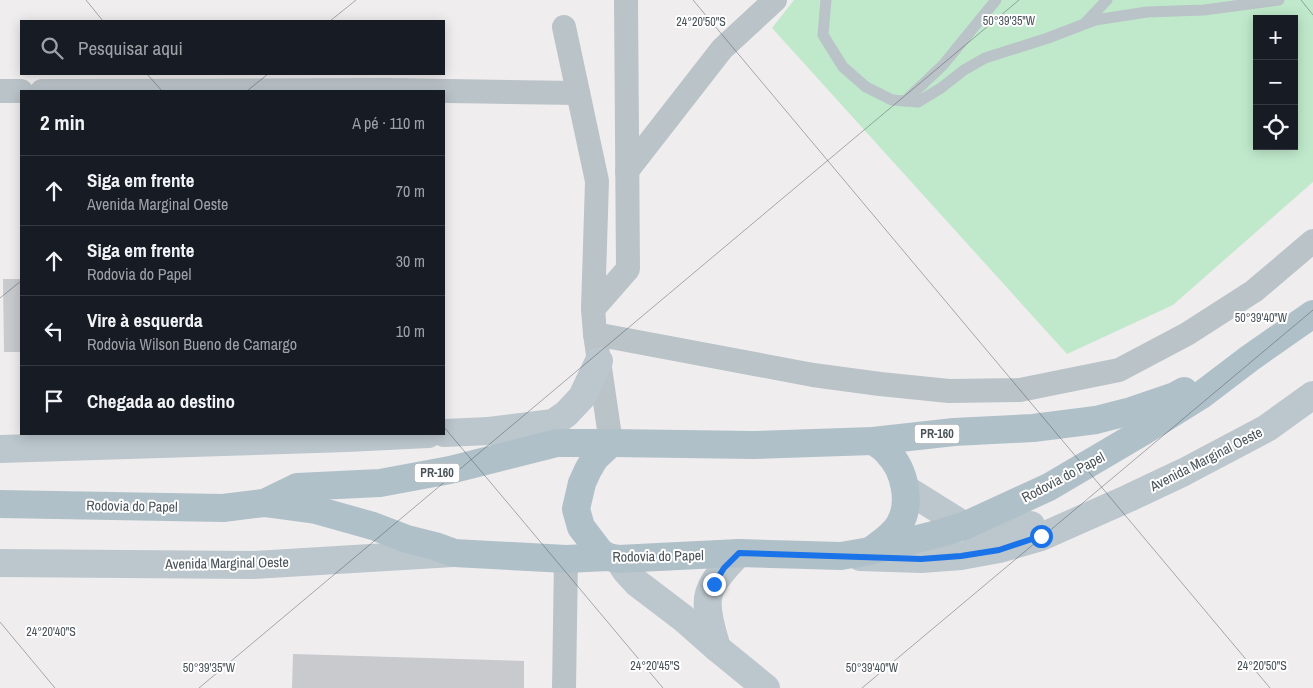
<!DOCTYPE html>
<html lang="pt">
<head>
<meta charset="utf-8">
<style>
	:root { --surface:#171b24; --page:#242831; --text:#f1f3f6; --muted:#9ea1a6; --line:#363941 }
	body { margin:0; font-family:"Archivo Narrow",sans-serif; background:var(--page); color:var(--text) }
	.controls { position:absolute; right:15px; top:15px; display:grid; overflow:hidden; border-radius:0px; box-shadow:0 2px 12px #0003 }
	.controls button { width:45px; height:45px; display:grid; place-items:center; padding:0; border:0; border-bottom:1px solid var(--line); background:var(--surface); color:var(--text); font:25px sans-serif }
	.stop { position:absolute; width:15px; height:15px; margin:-11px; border:4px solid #1a73e8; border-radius:50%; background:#fff }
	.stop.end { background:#1a73e8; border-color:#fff; box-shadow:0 1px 5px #0008 }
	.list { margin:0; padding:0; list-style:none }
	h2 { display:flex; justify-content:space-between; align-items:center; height:65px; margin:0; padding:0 20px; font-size:21px }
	h2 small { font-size:16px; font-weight:400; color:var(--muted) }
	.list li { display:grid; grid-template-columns:32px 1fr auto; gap:15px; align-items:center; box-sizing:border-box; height:70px; padding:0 20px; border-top:1px solid var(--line) }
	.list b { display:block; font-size:19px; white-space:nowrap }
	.list p { margin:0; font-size:16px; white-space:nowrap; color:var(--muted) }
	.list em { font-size:16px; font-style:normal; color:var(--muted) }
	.icon { flex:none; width:28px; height:28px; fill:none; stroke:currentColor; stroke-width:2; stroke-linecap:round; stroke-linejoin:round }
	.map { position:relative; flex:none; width:1313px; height:688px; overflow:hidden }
	.search { position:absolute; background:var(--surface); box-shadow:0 2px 12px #0003; left:20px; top:20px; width:425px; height:55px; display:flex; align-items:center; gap:12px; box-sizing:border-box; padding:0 18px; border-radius:0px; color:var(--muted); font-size:19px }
	.panel { position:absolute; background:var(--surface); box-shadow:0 2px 12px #0003; left:20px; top:90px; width:425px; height:345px; border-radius:0px }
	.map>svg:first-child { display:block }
</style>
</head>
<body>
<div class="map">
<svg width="1313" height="688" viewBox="0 0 1313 688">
	<rect width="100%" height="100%" fill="#f0edee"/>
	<!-- green -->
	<path fill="#c0e9cb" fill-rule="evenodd" d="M794,0h519v182l-140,123 -106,49 -295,-326zM1257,19h37v127h-37z"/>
	<!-- building -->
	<g fill="#c8cace">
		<polygon points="3,279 21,279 21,352 4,352"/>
		<polygon points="293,654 524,661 524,688 292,688"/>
	</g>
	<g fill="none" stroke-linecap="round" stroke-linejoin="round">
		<!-- service -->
		<g stroke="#bac3c8" stroke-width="11">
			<polyline points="826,0 823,35 843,67 866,87 892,100 918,102 941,88 964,70 985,58 1048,38 1095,20 1147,12 1204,10 1279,0"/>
			<polyline points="1086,22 1107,0"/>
			<polyline points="905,101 943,65 996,0"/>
		</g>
		<!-- minor -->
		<g stroke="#bac3c8" stroke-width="24">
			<polyline points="564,27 597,181 593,309 595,334 611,443"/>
			<polyline points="0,91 21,91"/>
			<polyline points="42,91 387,90 578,93"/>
			<polyline points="627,171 722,49 775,0"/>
			<polyline points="593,309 628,269 626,0"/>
			<polyline points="595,334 813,375 880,384 949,391 1020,390 1119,370 1187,334 1254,291 1313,241"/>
			<polyline points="564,688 566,559"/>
		</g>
		<!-- secondary -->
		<g stroke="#bbc6cd" stroke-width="28">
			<polyline points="489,431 553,423 566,414 582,397 599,361"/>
			<polyline points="444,433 489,431 506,434"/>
			<polyline points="0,449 347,438 428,434"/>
			<polyline points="906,489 973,531 986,532 1031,525"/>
			<polyline points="860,557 921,559 961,556 999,549 1041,537 1129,498 1184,472 1267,428 1313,395"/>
			<polyline points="618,559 626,571 637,583 683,618 717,648 766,688"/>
			<polyline points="0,563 253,565 453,553"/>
			<path d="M717,648c-4,-15 -11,-33 -9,-50 2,-16 20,-34 31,-45"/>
		</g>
		<!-- primary -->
		<g stroke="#b0c0c9" stroke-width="28">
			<path d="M873,441c5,3 11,7 15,12 17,17 24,51 11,72 -6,10 -17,17 -26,24"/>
			<polyline points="264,503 297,487 380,483 450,470 557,443 611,443 753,445 873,441 954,432 1033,428 1096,420 1131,411 1175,396 1184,391"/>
			<polyline points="0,504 223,508 264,503 316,510 373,526 407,539 435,546 454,553 566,559 608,557 618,559 739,553 841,556 870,551 941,533 964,526 1049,487 1144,431 1200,396 1250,358 1313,314"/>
			<polyline points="608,557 600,552 581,527 576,509 582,483 588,470 595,458 611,443"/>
		</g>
	</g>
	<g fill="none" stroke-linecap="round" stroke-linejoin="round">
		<!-- route -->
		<polyline stroke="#1a73e8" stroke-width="6" points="714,584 724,568 739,553 921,559 961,556 999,550 1041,536"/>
	</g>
	<!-- ticks -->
	<path fill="none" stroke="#485258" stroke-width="1" stroke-opacity="0.45" d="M86,0l17,21M693,0l577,688M1301,0l12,15M330,21l26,-21M147,74l15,17M247,91l21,-17M0,298l21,-17M444,427l219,261M0,622l55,66M199,688l820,-688M862,688l451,-378"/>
	<g text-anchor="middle" stroke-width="4" stroke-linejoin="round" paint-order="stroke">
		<!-- shield labels -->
		<g fill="#fff" stroke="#7f868a" stroke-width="1">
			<rect x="914.5" y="424.5" width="45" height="19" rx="4"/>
			<rect x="414.5" y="463.5" width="45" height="19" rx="4"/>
		</g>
		<g font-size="12" font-weight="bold" fill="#485258">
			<text x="937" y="438">PR-160</text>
			<text x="437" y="477">PR-160</text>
		</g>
		<!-- street labels -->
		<g font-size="14" fill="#485258" stroke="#fff">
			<text transform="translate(1206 459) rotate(-27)" y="5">Avenida Marginal Oeste</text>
			<text transform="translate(1063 477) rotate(-28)" y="5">Rodovia do Papel</text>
			<text transform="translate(132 506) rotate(1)" y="5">Rodovia do Papel</text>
			<text transform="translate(658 556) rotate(-1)" y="5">Rodovia do Papel</text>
			<text transform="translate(227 563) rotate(-1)" y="5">Avenida Marginal Oeste</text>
		</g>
	</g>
	<g font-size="12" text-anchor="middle" fill="#485258" stroke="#fff" stroke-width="4" stroke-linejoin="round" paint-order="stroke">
		<text x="1009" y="25">50°39'35"W</text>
		<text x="701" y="26">24°20'50"S</text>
		<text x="1261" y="322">50°39'40"W</text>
		<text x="51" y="636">24°20'40"S</text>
		<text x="655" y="670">24°20'45"S</text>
		<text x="1262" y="670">24°20'50"S</text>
		<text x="209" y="672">50°39'35"W</text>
		<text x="872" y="672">50°39'40"W</text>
	</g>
</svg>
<div class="controls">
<button>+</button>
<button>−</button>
<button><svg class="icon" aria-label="locate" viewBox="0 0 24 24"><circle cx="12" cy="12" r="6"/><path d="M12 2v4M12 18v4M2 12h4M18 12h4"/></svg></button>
</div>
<div class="stop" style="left:1041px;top:536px"></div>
<div class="stop end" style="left:714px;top:584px"></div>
<div class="search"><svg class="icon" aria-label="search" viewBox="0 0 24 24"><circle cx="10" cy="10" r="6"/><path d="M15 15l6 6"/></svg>Pesquisar aqui</div>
<section class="panel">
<h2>2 min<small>A pé · 110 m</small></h2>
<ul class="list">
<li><svg class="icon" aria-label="ahead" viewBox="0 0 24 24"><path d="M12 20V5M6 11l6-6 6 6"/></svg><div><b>Siga em frente</b><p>Avenida Marginal Oeste</p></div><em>70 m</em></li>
<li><svg class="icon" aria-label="ahead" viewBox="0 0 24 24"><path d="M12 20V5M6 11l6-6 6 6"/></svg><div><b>Siga em frente</b><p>Rodovia do Papel</p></div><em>30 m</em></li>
<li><svg class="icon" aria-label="left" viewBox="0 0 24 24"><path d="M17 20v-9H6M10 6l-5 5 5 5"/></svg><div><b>Vire à esquerda</b><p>Rodovia Wilson Bueno de Camargo</p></div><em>10 m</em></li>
<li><svg class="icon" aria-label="arrive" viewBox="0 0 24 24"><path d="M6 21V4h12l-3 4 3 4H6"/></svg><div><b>Chegada ao destino</b></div></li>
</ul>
</section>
</div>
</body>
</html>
